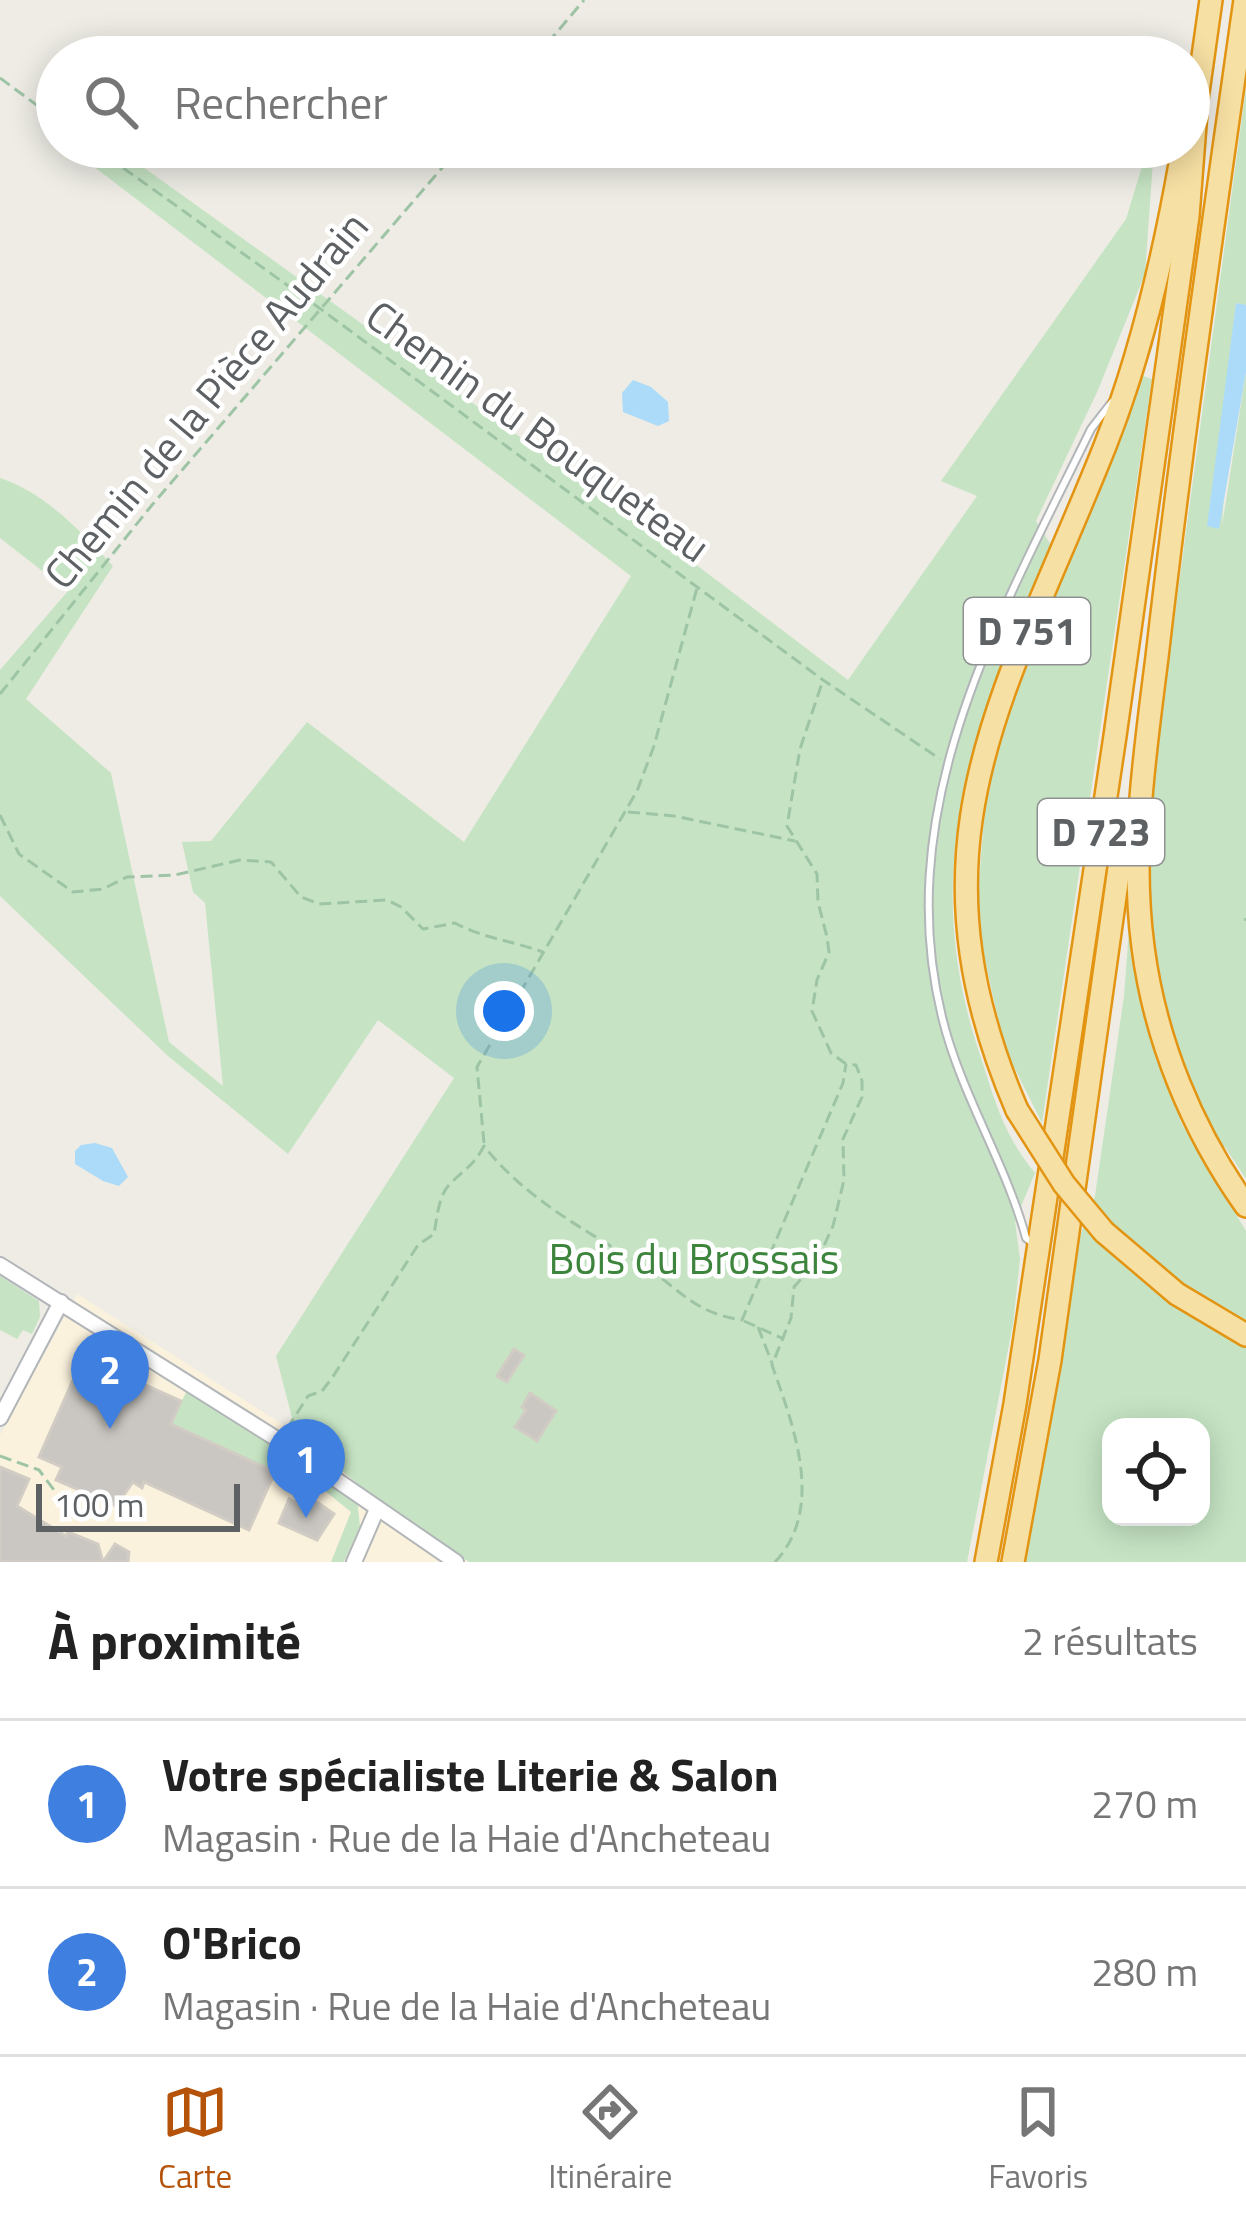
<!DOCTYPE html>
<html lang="fr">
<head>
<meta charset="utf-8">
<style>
	:root { --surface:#fff; --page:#f6f6f6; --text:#222; --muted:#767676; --line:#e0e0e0; --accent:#b45309 }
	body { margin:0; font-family:"Titillium Web",sans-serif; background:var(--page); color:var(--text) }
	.controls { position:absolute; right:36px; bottom:36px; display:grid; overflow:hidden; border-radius:24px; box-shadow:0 6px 30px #0003 }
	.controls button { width:108px; height:108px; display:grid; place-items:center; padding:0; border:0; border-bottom:3px solid var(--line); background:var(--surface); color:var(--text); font:60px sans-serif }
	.scale { position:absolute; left:36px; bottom:30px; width:204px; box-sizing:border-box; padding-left:12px; border:6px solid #5d6164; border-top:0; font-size:33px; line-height:42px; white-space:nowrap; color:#5d6164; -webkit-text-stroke:9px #fff; paint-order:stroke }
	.you { position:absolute; left:504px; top:1011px; width:42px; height:42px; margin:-30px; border:9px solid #fff; border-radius:50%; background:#1a73e8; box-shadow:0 0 0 18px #1a73e833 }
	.badge { display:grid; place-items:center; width:78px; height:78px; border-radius:50%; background:var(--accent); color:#fff; font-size:39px; font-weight:700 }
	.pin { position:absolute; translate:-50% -99px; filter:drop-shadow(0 3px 6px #0008) }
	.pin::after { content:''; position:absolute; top:63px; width:42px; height:36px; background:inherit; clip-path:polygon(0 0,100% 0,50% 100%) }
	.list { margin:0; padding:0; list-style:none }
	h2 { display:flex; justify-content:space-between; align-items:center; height:156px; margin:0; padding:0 48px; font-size:51px }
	h2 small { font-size:39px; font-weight:400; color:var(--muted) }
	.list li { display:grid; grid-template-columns:78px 1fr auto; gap:36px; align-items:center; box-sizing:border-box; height:168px; padding:0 48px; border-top:3px solid var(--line) }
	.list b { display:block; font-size:45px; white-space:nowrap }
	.list p { margin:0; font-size:39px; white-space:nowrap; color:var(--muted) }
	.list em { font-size:39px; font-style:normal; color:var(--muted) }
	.icon { flex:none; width:66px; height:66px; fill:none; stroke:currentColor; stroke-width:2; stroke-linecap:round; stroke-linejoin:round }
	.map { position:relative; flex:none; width:1246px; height:1562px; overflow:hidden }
	.search { position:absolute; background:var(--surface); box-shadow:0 6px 30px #0003; left:36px; right:36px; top:36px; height:132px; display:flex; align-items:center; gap:30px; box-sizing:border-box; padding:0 42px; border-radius:66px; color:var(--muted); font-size:45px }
	.sheet { height:492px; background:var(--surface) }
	nav { display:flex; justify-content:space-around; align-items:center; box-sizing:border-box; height:168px; border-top:3px solid var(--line); background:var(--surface); font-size:33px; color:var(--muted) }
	nav a { display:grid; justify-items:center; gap:6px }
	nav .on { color:var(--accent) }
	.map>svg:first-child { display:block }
</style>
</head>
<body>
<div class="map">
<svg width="1246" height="1562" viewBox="0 0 1246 1562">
	<rect width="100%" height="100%" fill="#eeece5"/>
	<!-- commercial -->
	<polygon fill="#fbf2dd" points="77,1294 296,1433 385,1506 469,1562 0,1562 0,1435"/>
	<!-- green -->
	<g fill="#c6e4c4" fill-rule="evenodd">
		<path d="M1246,88v217l-10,-2 -14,223 24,-154v807l-21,-32 -46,-28 67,112v331h-226l60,-326 15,-40 29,-200 7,-93 17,-37 11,-134zM1111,1427h90v90h-90z"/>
		<path d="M68,147h47l542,388 191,145 129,-184 -36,-15 185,-262 22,-72h6l-9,127 -47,116 -62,131 15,24c-76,177 -136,320 -70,513 15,46 23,77 54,115l-20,48 5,38 -7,65 -46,238h-498l-84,-56 -89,-73 -20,-77 178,-278 -76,-58 -90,134 -120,-98 -168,-160v-226l68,-79 -68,-53v-60c47,16 80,53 113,88l-87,133 85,74 58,269 54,44 -18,-183 -12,-11 -11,-50 29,-1 96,-119 157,120 167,-266z"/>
		<polygon points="1143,376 1152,379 1042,1123 1005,1049 976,921 987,781 1005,713"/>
		<polygon points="0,1276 39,1301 40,1317 32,1334 23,1330 17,1339 0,1330"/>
		<polygon points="187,1390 357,1498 360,1526 344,1562 331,1562 351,1512 287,1460 279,1475 182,1430 155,1458"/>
	</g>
	<!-- water -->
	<g fill="#abdbf8">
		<polygon points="1236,303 1246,305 1246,372 1219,529 1207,526"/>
		<polygon points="633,380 651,387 668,402 669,421 658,426 623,412 622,393"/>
		<polygon points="95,1143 112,1148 128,1177 119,1186 103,1181 75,1164 75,1151 81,1145"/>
	</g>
	<!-- building -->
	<g fill="#cac7c2" stroke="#d2cdc4" stroke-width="3">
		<polygon points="514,1349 524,1355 507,1382 497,1376"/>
		<polygon points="99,1364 181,1401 171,1424 275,1472 249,1530 144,1482 142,1488 133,1482 116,1506 56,1480 62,1467 39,1457 74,1378 90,1385"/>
		<polygon points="530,1393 556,1411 537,1441 515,1427 526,1410 522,1407"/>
		<polygon points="0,1467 29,1479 17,1506 66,1536 68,1532 98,1544 103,1562 0,1562"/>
		<polygon points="308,1496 334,1514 317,1540 279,1523 289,1499 302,1505"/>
		<polygon points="115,1544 129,1552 128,1562 103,1562"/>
	</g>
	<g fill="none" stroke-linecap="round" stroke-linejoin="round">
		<defs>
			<path id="service" d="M1031,1242l-5,-4c-21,-77 -65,-143 -84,-221 -52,-213 59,-403 149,-588l21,-27"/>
			<g id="minor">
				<polyline points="0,1265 280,1441 456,1562"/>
				<polyline points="0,1418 61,1302"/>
				<polyline points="354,1562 377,1509"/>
			</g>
			<g id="trunk">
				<path d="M1245,0c-31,219 -63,438 -88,657 -12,96 -27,193 -14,290 12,93 49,183 103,259"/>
				<path d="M1017,1110c-116,-270 -10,-417 88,-664 36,-91 58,-186 75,-282"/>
				<polyline points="1104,1232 1177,1294 1246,1335"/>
				<polyline points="986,1562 1015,1404 1115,736 1188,216 1197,99 1211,0"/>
				<polyline points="1013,1562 1050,1360 1127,811"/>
			</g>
		</defs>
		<!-- service casing -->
		<use href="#service" stroke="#b2b6b9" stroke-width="10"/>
		<!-- minor casing -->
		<use href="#minor" stroke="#b2b6b9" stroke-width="18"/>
		<!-- trunk casing -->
		<use href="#trunk" stroke="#e29412" stroke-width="26"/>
		<!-- path -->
		<g stroke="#9ec4a6" stroke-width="3" stroke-dasharray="12 6" stroke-linecap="butt">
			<polyline points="536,57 584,0"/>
			<polyline points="0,78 57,120"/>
			<polyline points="94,147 322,310 823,680 940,759"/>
			<polyline points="0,694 152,505 460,147"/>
			<polyline points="628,812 674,816 795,841"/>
			<path d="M0,815l19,39 54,38 30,-3 24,-12 48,-2 65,-15 31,2 30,35 18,7 68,-4 14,7 22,22 32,-6c27,15 58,18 88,29"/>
			<polyline points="1244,919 1246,920"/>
			<polyline points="484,1143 477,1067 637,791 654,746 697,588"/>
			<polyline points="744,1321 784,1339"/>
			<polyline points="758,1327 772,1363"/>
			<path d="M287,1429l21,-33 14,-5 10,-13 86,-133 16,-11c3,-15 4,-37 15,-49 15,-16 24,-18 35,-39 41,52 99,83 155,117 42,25 51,49 103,57l101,-237 3,-19"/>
			<polyline points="0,1456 39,1470 54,1490"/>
			<path d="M775,1562c51,-54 18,-137 -3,-197l19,-47 3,-31 23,-26 16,-35 11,-46 -1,-41 19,-42v-16l-6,-16 -10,-1 -15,-11 -19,-42 5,-31 12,-28 -2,-15 -9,-35 -1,-28 -30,-48 13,-77 23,-69"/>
		</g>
		<!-- service -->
		<use href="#service" stroke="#fff" stroke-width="6"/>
		<!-- minor -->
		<use href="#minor" stroke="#fff" stroke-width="14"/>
		<!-- trunk -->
		<use href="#trunk" stroke="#f7e0a3" stroke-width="21"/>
		<defs>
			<polyline id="trunk-bridge" points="1017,1110 1064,1184 1104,1232"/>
		</defs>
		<!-- trunk-bridge casing -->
		<use href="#trunk-bridge" stroke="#e29412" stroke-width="26" stroke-linecap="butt"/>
		<!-- trunk-bridge -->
		<use href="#trunk-bridge" stroke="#f7e0a3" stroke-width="21"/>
	</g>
	<g text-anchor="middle" stroke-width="9" stroke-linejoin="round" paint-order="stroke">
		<!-- shield labels -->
		<g fill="#fff" stroke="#8e9092" stroke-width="3">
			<rect x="964" y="598" width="126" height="66" rx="9"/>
			<rect x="1038" y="799" width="126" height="66" rx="9"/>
		</g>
		<g font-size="39" font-weight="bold" fill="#5d6164">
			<text x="1027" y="645">D 751</text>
			<text x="1101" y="846">D 723</text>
		</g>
		<!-- street labels -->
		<g font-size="42" fill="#5d6164" stroke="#fff">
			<text transform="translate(206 400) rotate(-50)" y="15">Chemin de la Pièce Audrain</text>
			<text transform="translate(538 431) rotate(36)" y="15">Chemin du Bouqueteau</text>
		</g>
		<!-- park labels -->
		<g font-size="42" fill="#3d843d" stroke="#fff">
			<text x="694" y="1274">Bois du Brossais</text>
		</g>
	</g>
</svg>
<div class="controls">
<button><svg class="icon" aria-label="locate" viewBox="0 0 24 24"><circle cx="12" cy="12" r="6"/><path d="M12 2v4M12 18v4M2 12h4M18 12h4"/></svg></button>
</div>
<div class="scale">100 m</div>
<div class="you"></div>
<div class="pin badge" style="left:306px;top:1518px;background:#3f7fe0">1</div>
<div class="pin badge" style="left:110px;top:1429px;background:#3f7fe0">2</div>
<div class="search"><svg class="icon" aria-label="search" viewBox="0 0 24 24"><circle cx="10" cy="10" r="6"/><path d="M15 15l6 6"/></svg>Rechercher</div>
</div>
<section class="sheet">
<h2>À proximité<small>2 résultats</small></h2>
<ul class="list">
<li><span class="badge" style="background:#3f7fe0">1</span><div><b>Votre spécialiste Literie &amp; Salon</b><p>Magasin · Rue de la Haie d'Ancheteau</p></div><em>270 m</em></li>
<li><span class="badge" style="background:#3f7fe0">2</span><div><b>O'Brico</b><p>Magasin · Rue de la Haie d'Ancheteau</p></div><em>280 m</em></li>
</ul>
</section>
<nav>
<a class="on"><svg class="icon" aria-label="map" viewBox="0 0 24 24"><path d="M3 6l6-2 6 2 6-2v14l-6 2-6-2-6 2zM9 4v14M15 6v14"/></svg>Carte</a>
<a><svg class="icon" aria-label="directions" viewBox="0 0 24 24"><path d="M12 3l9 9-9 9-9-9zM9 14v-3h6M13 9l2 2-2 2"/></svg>Itinéraire</a>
<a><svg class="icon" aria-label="saved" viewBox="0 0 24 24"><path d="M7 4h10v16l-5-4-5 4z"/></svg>Favoris</a>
</nav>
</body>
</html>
